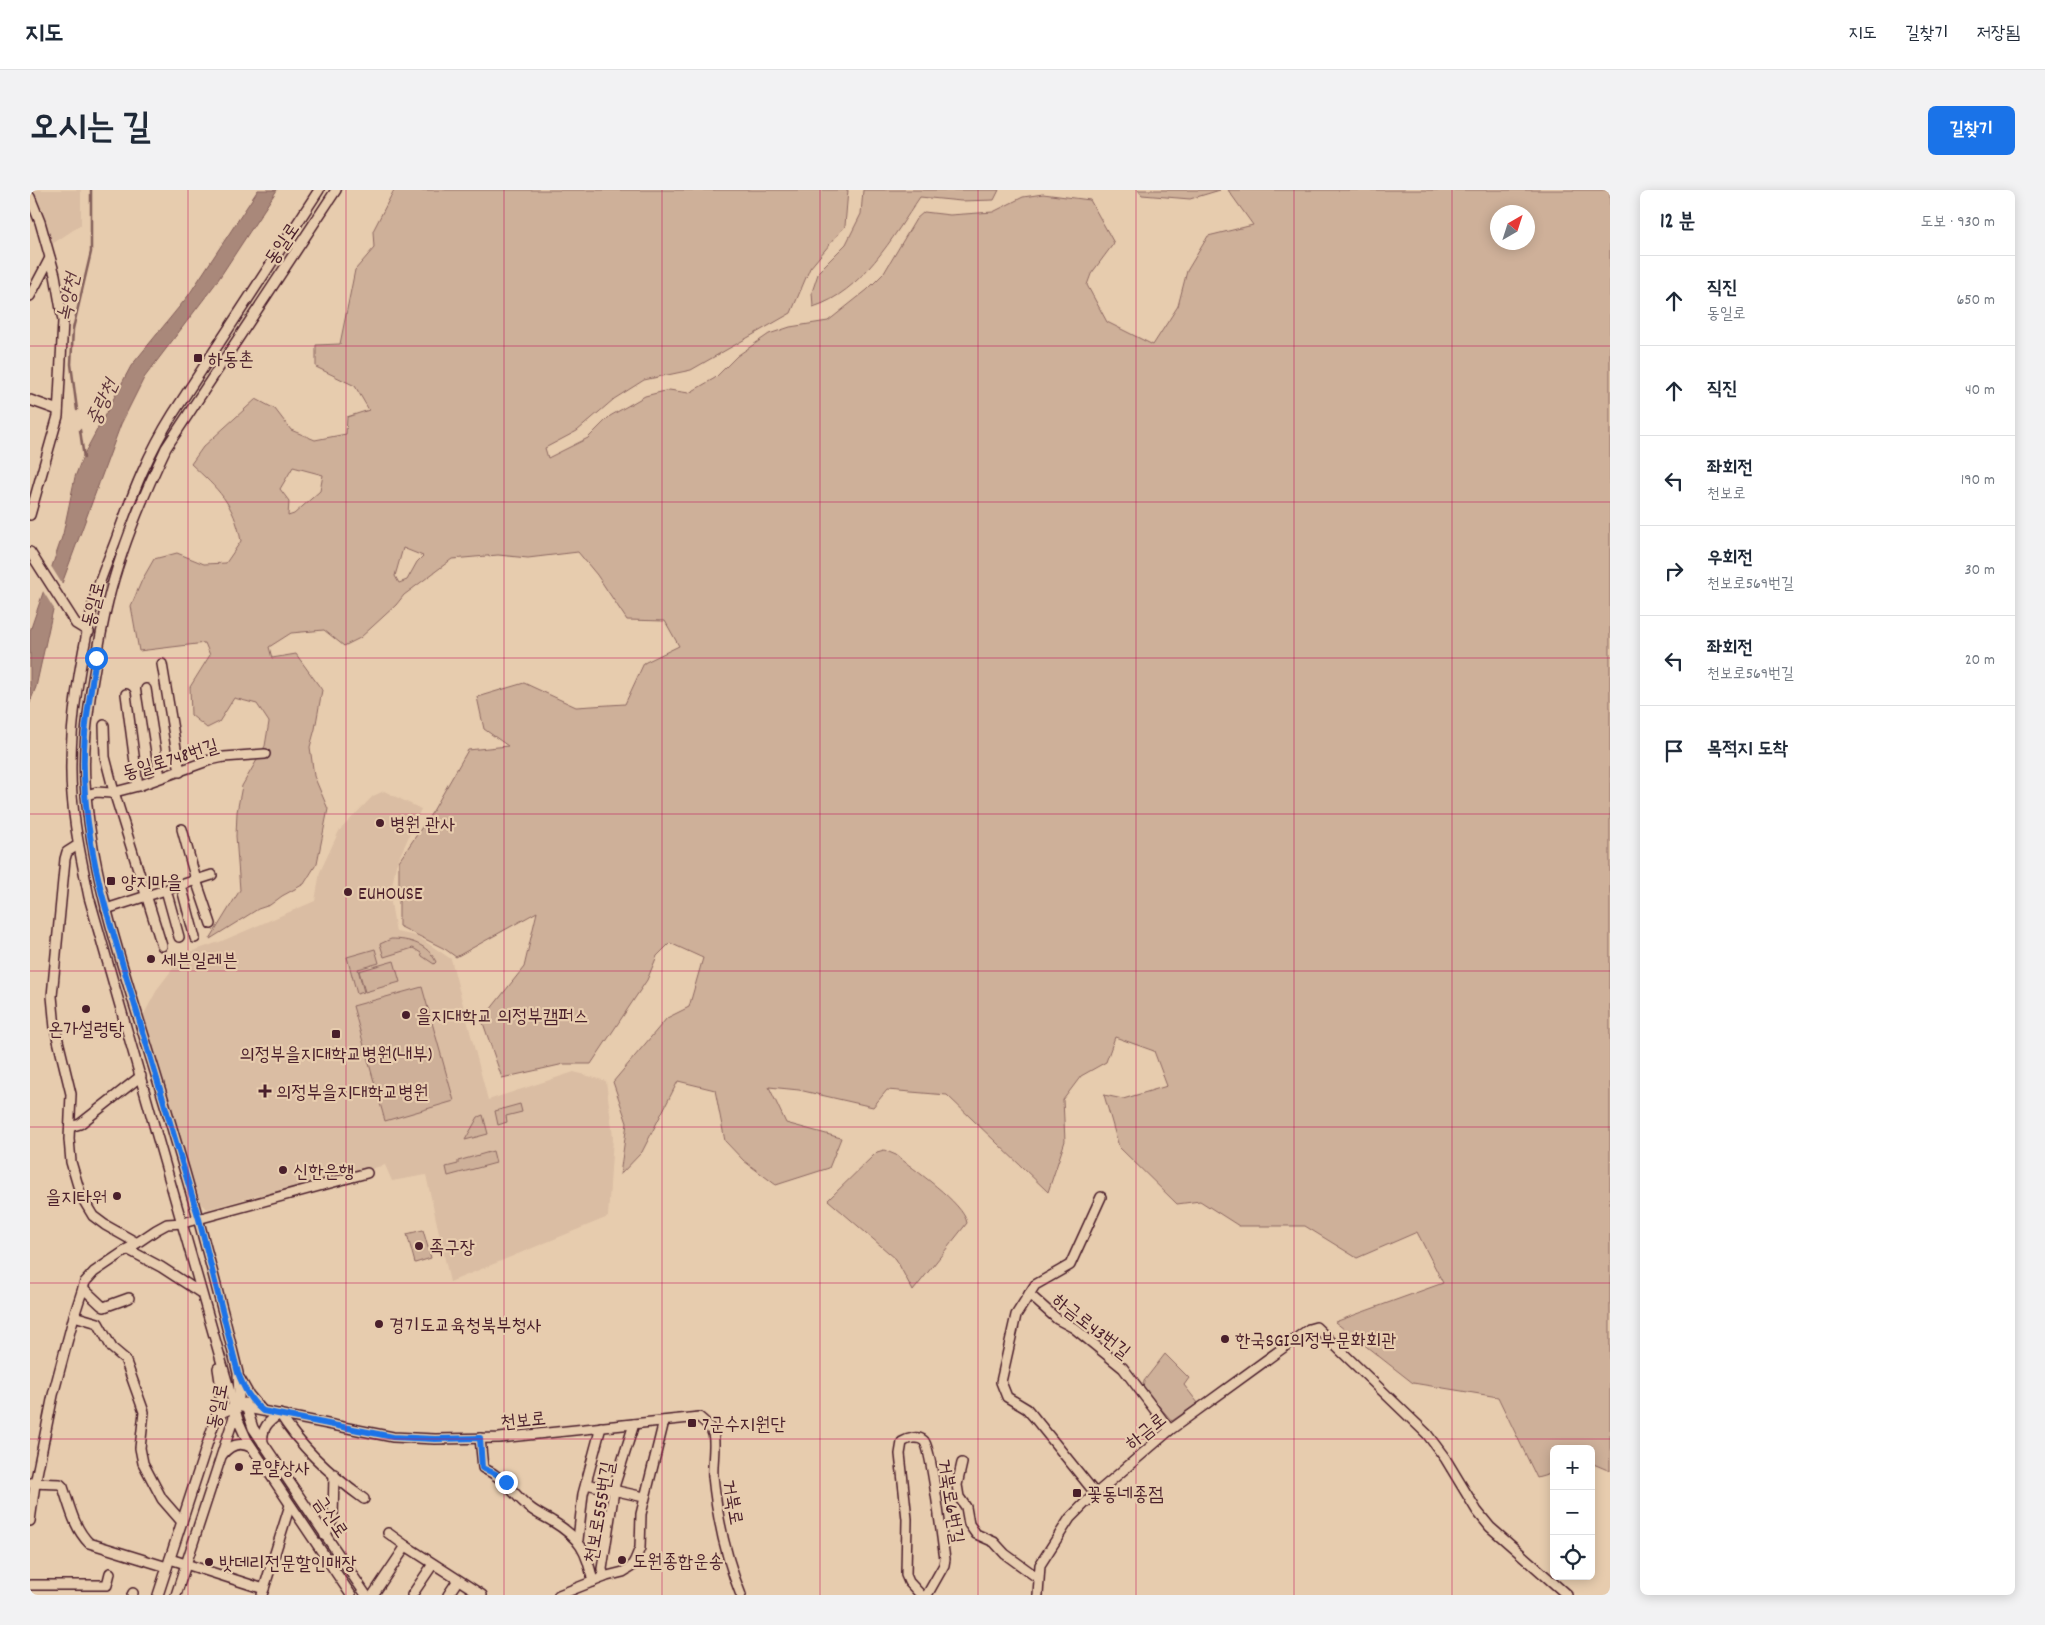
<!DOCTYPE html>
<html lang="ko">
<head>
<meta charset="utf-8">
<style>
	:root { --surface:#fff; --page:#f2f2f3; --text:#1f2937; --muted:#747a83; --line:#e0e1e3; --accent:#1a73e8 }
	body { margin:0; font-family:Dekko,"Poor Story",sans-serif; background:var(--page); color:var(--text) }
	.controls { position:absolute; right:15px; bottom:15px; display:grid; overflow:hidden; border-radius:8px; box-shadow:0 2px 12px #0003 }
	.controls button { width:45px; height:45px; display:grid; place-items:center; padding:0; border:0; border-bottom:1px solid var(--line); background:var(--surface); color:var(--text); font:25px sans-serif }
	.compass { position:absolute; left:1460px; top:15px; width:45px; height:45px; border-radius:50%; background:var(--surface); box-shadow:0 2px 12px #0003; rotate:39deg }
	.stop { position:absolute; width:15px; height:15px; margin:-11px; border:4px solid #1a73e8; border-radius:50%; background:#fff }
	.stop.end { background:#1a73e8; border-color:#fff; box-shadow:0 1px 5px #0008 }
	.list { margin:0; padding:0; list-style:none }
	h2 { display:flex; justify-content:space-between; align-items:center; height:65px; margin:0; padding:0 20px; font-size:21px }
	h2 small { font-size:16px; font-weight:400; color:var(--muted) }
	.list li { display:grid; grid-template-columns:32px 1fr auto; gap:15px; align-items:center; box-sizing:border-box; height:90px; padding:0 20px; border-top:1px solid var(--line) }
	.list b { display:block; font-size:19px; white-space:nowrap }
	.list p { margin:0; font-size:16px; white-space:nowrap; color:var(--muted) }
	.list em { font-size:16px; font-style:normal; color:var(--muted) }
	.icon { flex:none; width:28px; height:28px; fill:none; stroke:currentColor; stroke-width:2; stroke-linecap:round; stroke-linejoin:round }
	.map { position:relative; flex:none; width:1580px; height:1405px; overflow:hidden; border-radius:8px }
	header { display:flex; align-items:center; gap:30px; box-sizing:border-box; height:70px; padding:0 25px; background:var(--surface); border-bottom:1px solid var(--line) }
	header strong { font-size:24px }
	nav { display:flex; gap:28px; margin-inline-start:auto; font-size:18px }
	.intro { display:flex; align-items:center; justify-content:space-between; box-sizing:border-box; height:120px; padding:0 30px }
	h1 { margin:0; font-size:35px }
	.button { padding:12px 22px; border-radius:8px; background:var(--accent); color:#fff; font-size:18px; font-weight:700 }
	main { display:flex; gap:30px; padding:0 30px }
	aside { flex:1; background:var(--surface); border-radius:8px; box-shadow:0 2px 12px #0003 }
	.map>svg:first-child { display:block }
</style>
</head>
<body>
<header>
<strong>지도</strong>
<nav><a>지도</a><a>길찾기</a><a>저장됨</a></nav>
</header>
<div class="intro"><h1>오시는 길</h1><a class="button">길찾기</a></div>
<main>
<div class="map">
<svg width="1580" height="1405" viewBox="0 0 1580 1405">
	<rect width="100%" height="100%" fill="#e7ccae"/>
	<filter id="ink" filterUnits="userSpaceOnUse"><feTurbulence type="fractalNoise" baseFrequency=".02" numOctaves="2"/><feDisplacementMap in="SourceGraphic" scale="10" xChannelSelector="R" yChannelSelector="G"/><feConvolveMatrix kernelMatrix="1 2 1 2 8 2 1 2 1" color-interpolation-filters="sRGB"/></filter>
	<g filter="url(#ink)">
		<!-- built -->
		<g fill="#dabda3">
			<polygon points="1,0 51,0 51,35 22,54"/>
			<polygon points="354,601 391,619 366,675 360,707 366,742 387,746 421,769 458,910 544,882 576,891 583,947 578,1027 420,1092 396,985 362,991 355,975 249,1004 229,1005 178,1019 165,1010 113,826 128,798 154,764 192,751 285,711 290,682 309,641 343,606"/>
		</g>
		<!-- green -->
		<g fill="#ceb099" stroke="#8c6862" fill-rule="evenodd">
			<path d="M364,0h454l-3,36 -35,42 -19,45 -100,57 -47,10 -30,19 -37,32 -32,17 3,10 40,-20 22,-22 35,-20 24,-6 20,3 26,-15 22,-22 32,-22 21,-7 38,-6 39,-31 17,-17 32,-54 8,-7 26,3 43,-3 30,-15 20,-3 47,6 24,43 -23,31 -4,11 20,37 46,23 25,-39 9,-35 21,-35 45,-11 -25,-35h382v1281l-19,-8v-14h-37v24l-17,5 -39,-81 -85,-14 -78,-61 108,-39 -26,-51 -60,26 -52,-32h-66l-39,-25 -23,3 -58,-57 -15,-52 19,4 44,-13 -13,-35 -39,-14 -9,25 -25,14 -18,24 2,41 -17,51 -101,-97 -60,-5 -14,17 -74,-17 -30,-3 17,36 55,15 -12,30 -53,17 -32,-24 -19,-20 -10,-51 -37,-9 -36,71 -22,23 7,-52 -14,-41 54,-64 22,-11 14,-49 -33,-15 -13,13 -10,24 -56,84h-27l-62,14 -20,-58 42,-53 13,-55 -81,45 -11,-8 -46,-23v-65l34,-50 35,-61 40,-4 -24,-17 -7,-32 47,-14 52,24 49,-3 19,-41 35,-17 -14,-25 -38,-1 -30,-45 -19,-23 -50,6 -30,-3 -46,4 -48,36 -8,10 -36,33 -16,8 -20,-16 -33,3 -22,14 3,11 24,-4 26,36 -7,39 -5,18 4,29 14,33 -11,54 -13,21 -22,12 -12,9 -12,4 -48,30 30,-49 -4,-54 1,-24 5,-26 23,-40 4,-24 -12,-18 -23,-6 -15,24 -12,6 -16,-13 -1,-28 20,-32 -5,-12 -66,8 -8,-45 11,-26 12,-21 23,-6 27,11 22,-1 15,-22c-7,-38 -23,-52 -50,-77l12,-17 53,-48 19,10 16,21 24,10 31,-6 1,-17 22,-7 -14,-24 -39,-19v-22l24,-1 15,-74 19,-22 -1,-17zM1468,22h30v30h-30zM263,277l30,8 -3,16 -26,23 -6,2 1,-15 -9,-12zM373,358l20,8 -6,6 -10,18 -8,3 -4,-7z"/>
			<path d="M833,0h136l-5,10 -33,1 -41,-4c-27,40 -58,95 -107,110l-1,-15 7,-21 27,-27 15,-30z"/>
			<polygon points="1108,0 1190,0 1160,9 1112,5"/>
			<path d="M361,749c18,0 37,5 45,23l-2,2 -12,-8 -1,-3 -8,-5 -29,9 -4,-13z"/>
			<polygon points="345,759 349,773 328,779 334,802 327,804 317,767"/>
			<polygon points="364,771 370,792 335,802 329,781"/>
			<polygon points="392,797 424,911 355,931 323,816"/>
			<polygon points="490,914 492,922 476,926 477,932 468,935 465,921"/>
			<polygon points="453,925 458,944 435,950 448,927"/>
			<path d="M854,960l12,5c17,14 68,48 71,68l-54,68 -17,-32 -68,-59 49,-48z"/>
			<polygon points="463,961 466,973 418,986 416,977 428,974 428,971"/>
			<polygon points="393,1040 401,1068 385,1073 377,1044"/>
			<polygon points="1135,1164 1159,1188 1154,1195 1168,1213 1142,1231 1113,1198 1114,1191"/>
		</g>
		<!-- water -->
		<polygon fill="#a9887a" stroke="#835e5a" points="228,0 247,0 186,93 114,188 91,234 24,415 6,497 0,512 0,441 33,344 45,287 53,266 101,176 158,106"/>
		<!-- pier -->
		<polygon fill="#e7ccae" points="19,373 34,397 26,422 11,398"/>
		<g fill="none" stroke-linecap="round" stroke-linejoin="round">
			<!-- stream -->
			<g stroke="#835e5a" stroke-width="2.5">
				<polyline points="47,220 41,174 43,139 61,62 61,0"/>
				<polyline points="50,240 54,268"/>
			</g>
			<defs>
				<g id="minor">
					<path d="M289,0l-146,224c-25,40 -39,76 -55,120 -8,23 -20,47 -25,71 -11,48 -22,109 -22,158 -1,45 9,90 18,134l149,523 9,20 104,155"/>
					<polyline points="0,7 10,32 25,85 33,131 28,226 0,325"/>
					<polyline points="0,106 20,68"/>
					<polyline points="0,210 28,220"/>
					<polyline points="0,362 46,434 59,442"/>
					<polyline points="132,474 150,582"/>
					<polyline points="116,499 130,587"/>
					<polyline points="96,504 108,596"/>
					<polyline points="74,535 75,567 84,602 132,756"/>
					<polyline points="56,605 67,602 81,603 108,596 180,570 194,567 235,564"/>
					<polyline points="152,639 166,690 181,734"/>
					<polyline points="48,655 37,662 35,669 22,806 25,838 41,904 39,949 41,972 51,1006 63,1026 75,1035 107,1053"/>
					<polyline points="151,695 165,748"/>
					<polyline points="136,700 149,747"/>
					<polyline points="76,719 182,685"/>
					<polyline points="40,937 50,934 111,886"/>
					<polyline points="97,1059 131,1077 171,1103"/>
					<polyline points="53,1098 71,1115 74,1117 99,1108"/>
					<polyline points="999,1104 1027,1129 1044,1138 1093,1178 1140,1240"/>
					<polyline points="44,1126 68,1133 82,1158 95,1169 114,1222 110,1258 113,1273 132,1309 152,1332"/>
					<polyline points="210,1189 219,1205 231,1219"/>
					<polyline points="215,1213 223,1238 336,1405"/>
					<path d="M183,1235l10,-13 14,-6 156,31 42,2 64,-1 200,-21c6,5 12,10 14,17 3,9 -1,31 0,42 4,40 13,82 28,119"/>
					<path d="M450,1248l3,30c22,10 29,25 46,39 7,6 16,10 23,14 28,17 35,30 41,61"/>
					<path d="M233,1253c-2,-14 5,-22 17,-29 21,34 52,62 84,85"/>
					<path d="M192,1265c8,-10 19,-14 30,-7"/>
					<polyline points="932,1273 927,1295 929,1307 936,1317 939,1334 946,1344 964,1352 975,1364 1008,1388"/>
					<path d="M0,1293l30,1 3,3c7,20 11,41 26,56l78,24"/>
					<polyline points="556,1294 614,1307"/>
					<polyline points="1065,1303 1003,1226 997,1219 977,1207 971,1192 986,1125 1005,1095 1040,1075 1071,1007"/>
					<polyline points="0,1331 5,1294 23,1205 44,1126 55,1092 64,1082 126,1040 137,1034 153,1033 337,983"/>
					<polyline points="358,1343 376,1356"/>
					<polyline points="295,1346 303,1329 304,1284"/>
					<polyline points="548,1350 553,1304 571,1237"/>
					<polyline points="140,1369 234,1399"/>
					<polyline points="574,1387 572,1379 585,1294 604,1234"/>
					<polyline points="0,1395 77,1395 80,1383"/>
					<polyline points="102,1405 103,1403"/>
					<polyline points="128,1405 189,1218 191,1198 188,1178"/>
					<path d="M146,1405l57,-175 6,-23 -1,-24c-25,-105 -54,-208 -86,-311 -28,-92 -61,-184 -67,-280 -2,-31 2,-61 6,-91 5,-30 10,-61 17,-90 13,-53 35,-105 58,-153l170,-258"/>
					<polyline points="232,1405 260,1315"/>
					<polyline points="343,1405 376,1356 452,1405"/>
					<polyline points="382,1405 403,1374"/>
					<polyline points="418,1405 428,1390"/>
					<polyline points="529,1405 577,1386 593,1382 601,1377 605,1370 610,1358 611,1324 634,1231"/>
					<path d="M891,1405l-12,-13 -3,-7 1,-56 -7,-65 2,-12c5,-3 16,-7 22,-1 8,9 18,100 21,118l-1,6 -17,30"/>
					<polyline points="1008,1405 1010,1375 1040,1328 1055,1313 1140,1240 1279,1139 1286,1137 1397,1244 1415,1268 1447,1321 1460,1337 1537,1405"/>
				</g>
			</defs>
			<!-- minor casing -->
			<use href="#minor" stroke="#4a1f2b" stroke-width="12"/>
			<!-- minor -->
			<use href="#minor" stroke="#e7ccae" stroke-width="9"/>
		</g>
	</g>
	<g fill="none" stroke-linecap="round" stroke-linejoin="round" filter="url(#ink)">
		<!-- route -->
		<path stroke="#1a73e8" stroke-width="6" d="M66,468c-4,25 -9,51 -11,76 -5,56 6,122 21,175l93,310 39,154c6,15 12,28 25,38l130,26 42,2 45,-1 2,30 14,6 10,8"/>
	</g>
	<!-- grid -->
	<path fill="none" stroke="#c2185b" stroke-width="1" stroke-opacity="0.55" d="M158,0v1405M316,0v1405M474,0v1405M632,0v1405M790,0v1405M948,0v1405M1106,0v1405M1264,0v1405M1422,0v1405M0,156h1580M0,312h1580M0,468h1580M0,624h1580M0,781h1580M0,937h1580M0,1093h1580M0,1249h1580"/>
	<!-- markers -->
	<g fill="#4a1f2b" stroke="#e7ccae" stroke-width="2">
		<rect x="163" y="163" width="10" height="10" rx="2.5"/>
		<circle cx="350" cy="633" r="5"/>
		<rect x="76" y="686" width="10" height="10" rx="2.5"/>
		<circle cx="318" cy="702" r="5"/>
		<circle cx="121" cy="769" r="5"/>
		<circle cx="56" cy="819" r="5"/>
		<circle cx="376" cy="825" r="5"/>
		<rect x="301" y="839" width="10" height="10" rx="2.5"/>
		<path d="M232.5 893.5h5v5h5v5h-5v5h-5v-5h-5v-5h5z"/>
		<circle cx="253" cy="980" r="5"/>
		<circle cx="87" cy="1006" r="5"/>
		<circle cx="389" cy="1056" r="5"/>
		<circle cx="349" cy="1134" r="5"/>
		<circle cx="1195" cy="1149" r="5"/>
		<rect x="657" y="1228" width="10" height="10" rx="2.5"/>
		<circle cx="209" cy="1277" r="5"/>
		<rect x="1042" y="1298" width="10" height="10" rx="2.5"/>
		<circle cx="592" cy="1370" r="5"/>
		<circle cx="179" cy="1372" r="5"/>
	</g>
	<g text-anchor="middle" stroke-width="4.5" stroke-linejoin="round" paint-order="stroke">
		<!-- street labels -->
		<g font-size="19" fill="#4a1f2b" stroke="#e7ccae">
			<text transform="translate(251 53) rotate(-56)" y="7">동일로</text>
			<text transform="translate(62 414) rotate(-76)" y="7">동일로</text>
			<text transform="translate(140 568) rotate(-17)" y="7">동일로748번길</text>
			<text transform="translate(1062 1135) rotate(38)" y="7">하금로43번길</text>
			<text transform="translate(186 1216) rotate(-79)" y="7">동일로</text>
			<text transform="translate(493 1229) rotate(-6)" y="7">천보로</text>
			<text transform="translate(1115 1240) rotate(-39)" y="7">하금로</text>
			<text transform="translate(922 1311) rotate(81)" y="7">거북로6번길</text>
			<text transform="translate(704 1312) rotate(80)" y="7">거북로</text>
			<text transform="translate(568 1322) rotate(-80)" y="7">천보로555번길</text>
			<text transform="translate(302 1326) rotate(56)" y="7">금신로</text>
		</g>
		<!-- poi labels -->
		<g font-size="19" fill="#4a1f2b" stroke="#e7ccae" text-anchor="start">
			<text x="178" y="175">하동촌</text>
			<text x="360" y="640">병원 관사</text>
			<text x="91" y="698">양지마을</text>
			<text x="328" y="709">EUHOUSE</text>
			<text x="131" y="776">세븐일레븐</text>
			<text x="386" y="832">을지대학교 의정부캠퍼스</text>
			<text x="56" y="845" text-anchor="middle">온가설렁탕</text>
			<text x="306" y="870" text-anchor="middle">의정부을지대학교병원(내부)</text>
			<text x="246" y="908">의정부을지대학교병원</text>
			<text x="263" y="987">신한은행</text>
			<text x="77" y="1013" text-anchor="end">을지타워</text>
			<text x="399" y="1063">족구장</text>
			<text x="359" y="1141">경기도교육청북부청사</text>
			<text x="1205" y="1156">한국SGI의정부문화회관</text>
			<text x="672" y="1240">7군수지원단</text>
			<text x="219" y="1284">로얄상사</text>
			<text x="1057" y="1310">꽃동네종점</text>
			<text x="602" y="1377">도원종합운송</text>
			<text x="189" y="1379">밧데리전문할인매장</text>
		</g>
		<!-- water labels -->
		<g font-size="20" font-style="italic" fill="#5d343b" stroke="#e7ccae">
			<text transform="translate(37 107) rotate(-78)" y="7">녹양천</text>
			<text transform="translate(71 212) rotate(-65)" y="7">중랑천</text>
		</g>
	</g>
</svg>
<div class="controls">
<button>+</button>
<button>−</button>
<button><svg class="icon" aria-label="locate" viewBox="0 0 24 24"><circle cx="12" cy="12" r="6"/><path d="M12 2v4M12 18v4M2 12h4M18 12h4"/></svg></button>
</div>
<svg class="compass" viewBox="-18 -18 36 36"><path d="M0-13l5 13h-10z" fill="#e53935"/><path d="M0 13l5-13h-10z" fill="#747a83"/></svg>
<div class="stop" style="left:66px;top:468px"></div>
<div class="stop end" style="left:476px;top:1292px"></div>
</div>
<aside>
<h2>12 분<small>도보 · 930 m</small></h2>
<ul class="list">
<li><svg class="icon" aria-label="ahead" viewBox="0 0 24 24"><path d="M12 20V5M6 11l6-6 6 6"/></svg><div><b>직진</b><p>동일로</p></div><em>650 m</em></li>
<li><svg class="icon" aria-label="ahead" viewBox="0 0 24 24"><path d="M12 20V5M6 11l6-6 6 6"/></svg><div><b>직진</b></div><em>40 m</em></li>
<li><svg class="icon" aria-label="left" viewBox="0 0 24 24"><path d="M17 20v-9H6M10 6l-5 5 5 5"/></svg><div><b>좌회전</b><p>천보로</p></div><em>190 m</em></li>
<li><svg class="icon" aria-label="right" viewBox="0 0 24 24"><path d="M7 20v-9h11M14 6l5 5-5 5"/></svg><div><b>우회전</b><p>천보로569번길</p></div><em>30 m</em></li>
<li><svg class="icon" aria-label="left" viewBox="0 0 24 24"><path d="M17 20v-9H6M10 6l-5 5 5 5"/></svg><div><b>좌회전</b><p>천보로569번길</p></div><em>20 m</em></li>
<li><svg class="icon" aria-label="arrive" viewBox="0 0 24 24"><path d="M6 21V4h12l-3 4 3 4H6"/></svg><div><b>목적지 도착</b></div></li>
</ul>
</aside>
</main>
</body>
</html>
